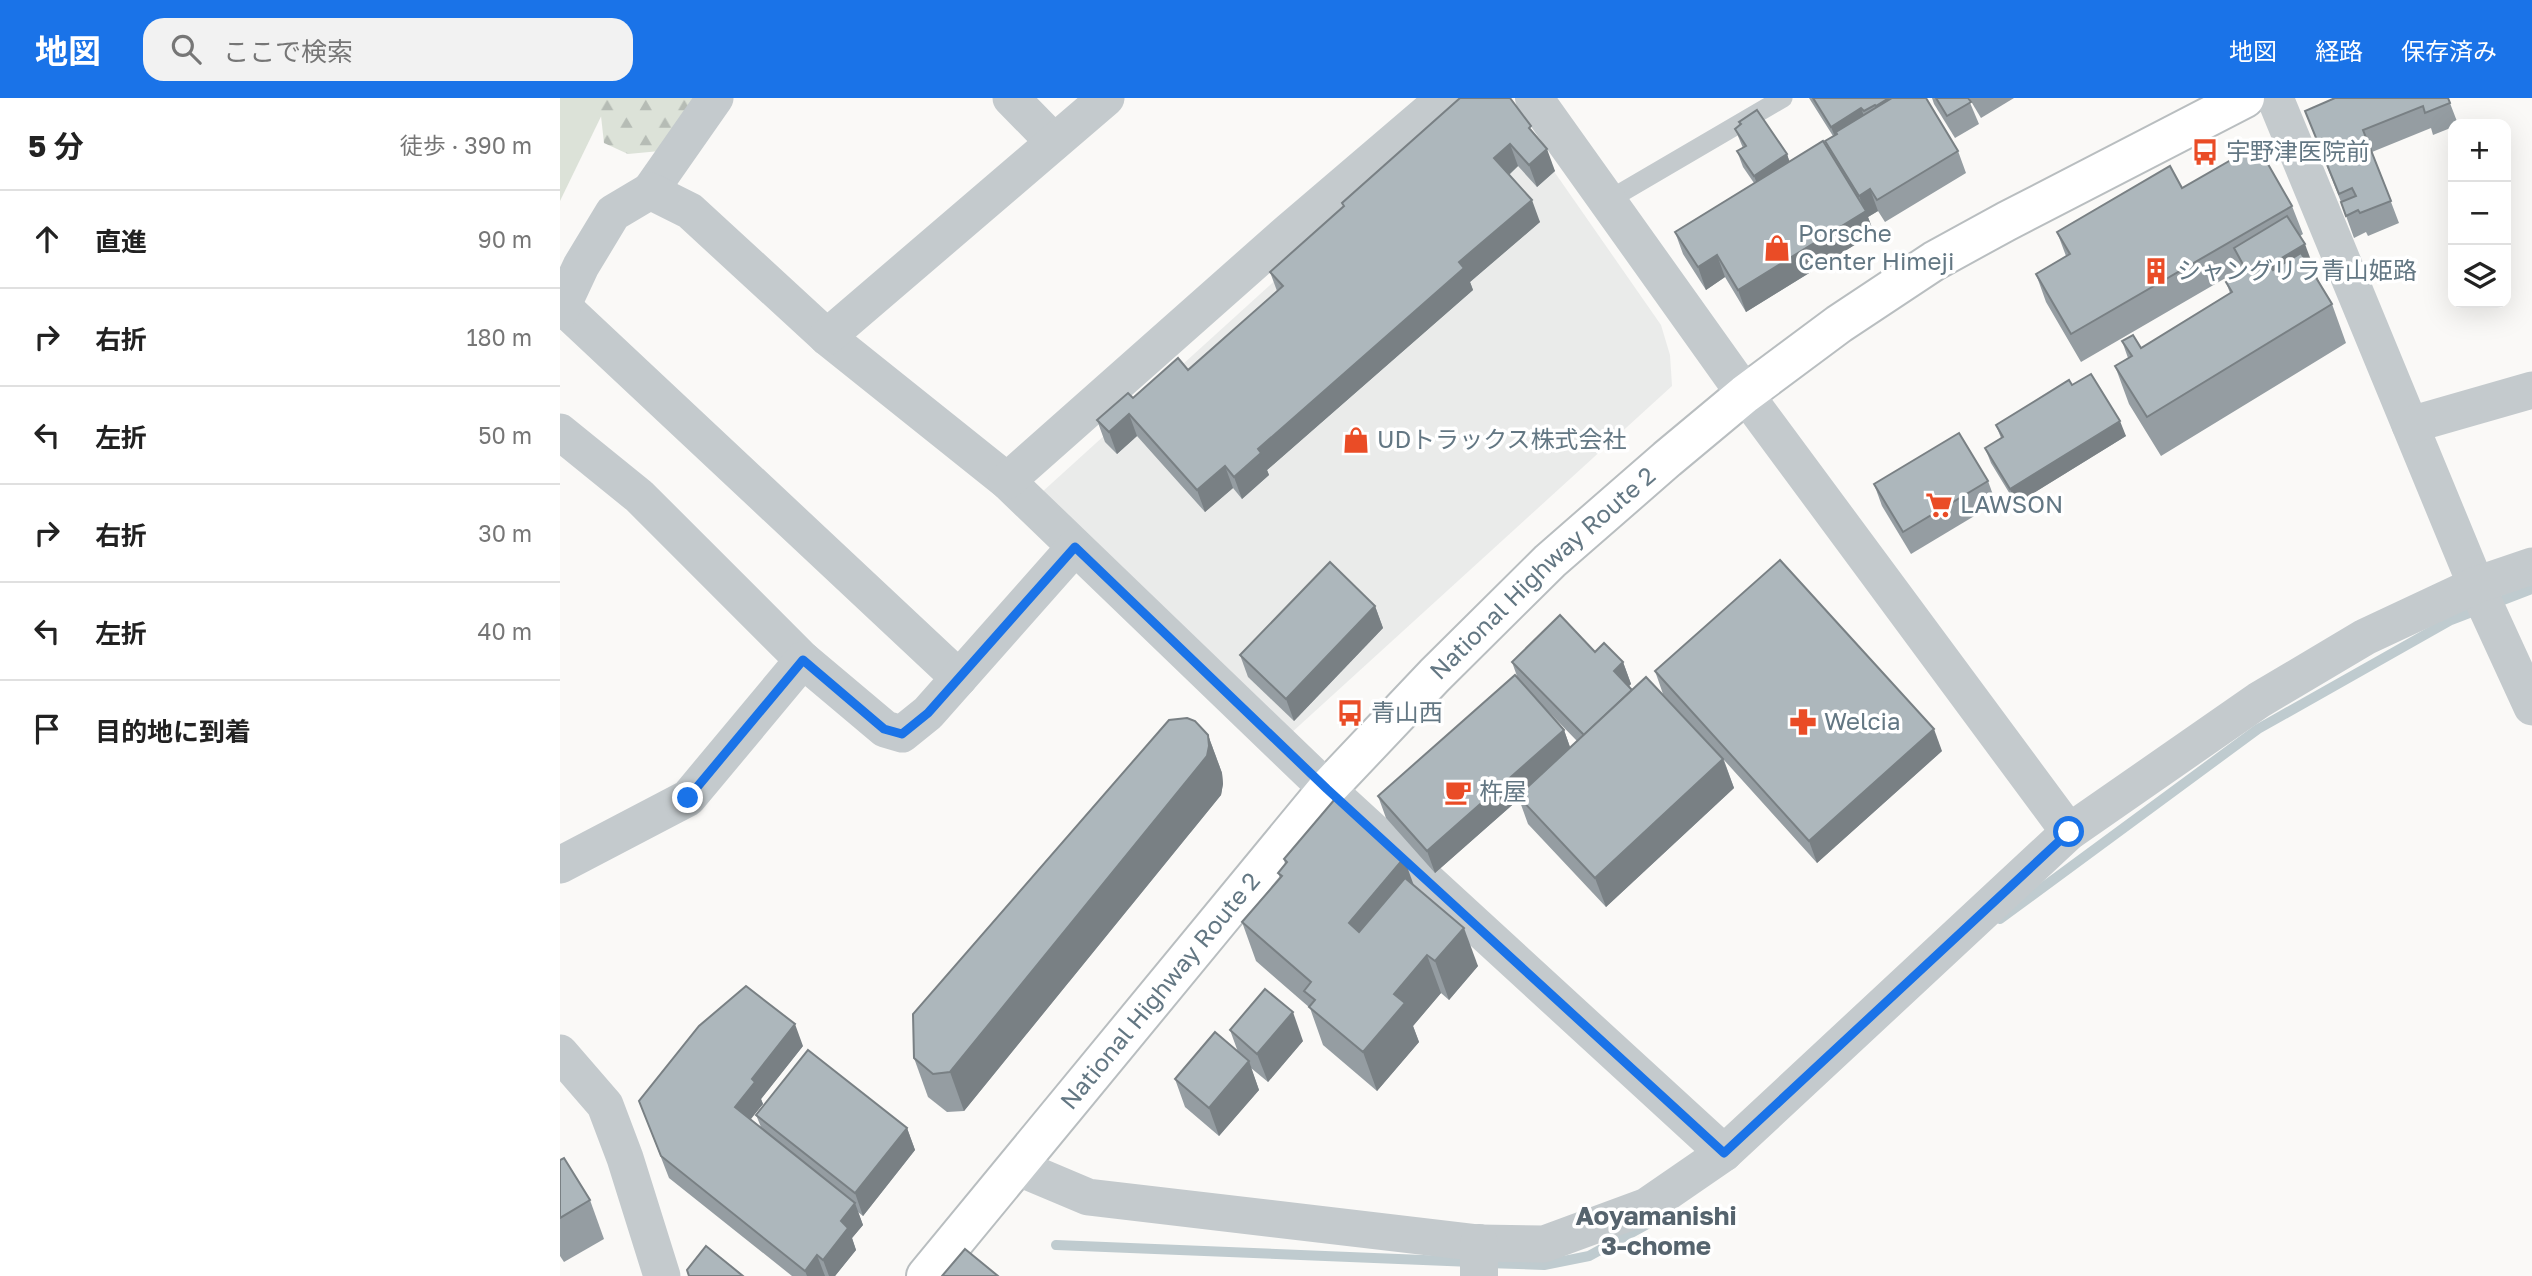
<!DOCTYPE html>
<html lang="ja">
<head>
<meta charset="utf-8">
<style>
	:root { --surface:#fff; --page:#f2f2f2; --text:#222; --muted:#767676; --line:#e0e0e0; --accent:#1a73e8 }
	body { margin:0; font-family:"Golos Text","Noto Sans JP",sans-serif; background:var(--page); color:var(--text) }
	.controls { position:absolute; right:21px; top:21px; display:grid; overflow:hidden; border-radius:14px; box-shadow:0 7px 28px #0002 }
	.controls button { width:63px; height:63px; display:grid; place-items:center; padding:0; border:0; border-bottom:2px solid var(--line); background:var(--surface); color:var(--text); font:35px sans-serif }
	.stop { position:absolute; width:21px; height:21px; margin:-16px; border:5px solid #1a73e8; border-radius:50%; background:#fff }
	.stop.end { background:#1a73e8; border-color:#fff; box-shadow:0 2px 7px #0008 }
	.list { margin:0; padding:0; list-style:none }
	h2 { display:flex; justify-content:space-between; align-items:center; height:91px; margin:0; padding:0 28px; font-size:30px }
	h2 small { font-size:23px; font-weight:400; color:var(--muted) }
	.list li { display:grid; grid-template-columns:46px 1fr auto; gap:21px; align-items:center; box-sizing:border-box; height:98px; padding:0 28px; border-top:2px solid var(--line) }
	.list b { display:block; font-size:26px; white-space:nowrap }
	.list em { font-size:23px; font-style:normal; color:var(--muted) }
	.icon { flex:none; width:38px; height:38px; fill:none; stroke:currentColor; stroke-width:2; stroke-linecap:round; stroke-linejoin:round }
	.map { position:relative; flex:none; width:1972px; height:1178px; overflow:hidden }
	header { display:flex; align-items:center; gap:42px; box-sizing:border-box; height:98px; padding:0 35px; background:var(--accent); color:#fff }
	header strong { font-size:33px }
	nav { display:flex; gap:38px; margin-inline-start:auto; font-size:24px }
	.search { width:490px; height:63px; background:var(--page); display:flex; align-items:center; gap:18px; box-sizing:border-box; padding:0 24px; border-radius:21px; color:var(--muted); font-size:26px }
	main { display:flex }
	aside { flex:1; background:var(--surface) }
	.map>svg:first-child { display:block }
</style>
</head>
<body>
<header>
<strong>地図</strong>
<div class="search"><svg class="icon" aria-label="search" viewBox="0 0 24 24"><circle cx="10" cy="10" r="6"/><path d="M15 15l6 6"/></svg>ここで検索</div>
<nav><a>地図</a><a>経路</a><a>保存済み</a></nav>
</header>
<main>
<aside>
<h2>5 分<small>徒歩 · 390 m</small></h2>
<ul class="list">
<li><svg class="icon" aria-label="ahead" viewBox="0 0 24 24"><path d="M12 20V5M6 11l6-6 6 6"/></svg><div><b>直進</b></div><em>90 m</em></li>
<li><svg class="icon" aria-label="right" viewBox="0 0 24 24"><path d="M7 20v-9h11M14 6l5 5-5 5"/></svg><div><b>右折</b></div><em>180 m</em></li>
<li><svg class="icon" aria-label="left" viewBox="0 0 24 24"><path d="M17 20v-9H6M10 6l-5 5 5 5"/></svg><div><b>左折</b></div><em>50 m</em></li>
<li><svg class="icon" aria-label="right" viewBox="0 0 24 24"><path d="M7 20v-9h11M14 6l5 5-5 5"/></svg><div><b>右折</b></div><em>30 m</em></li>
<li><svg class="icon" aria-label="left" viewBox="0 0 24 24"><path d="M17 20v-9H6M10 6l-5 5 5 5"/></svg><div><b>左折</b></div><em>40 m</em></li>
<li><svg class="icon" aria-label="arrive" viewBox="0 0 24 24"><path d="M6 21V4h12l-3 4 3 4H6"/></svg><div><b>目的地に到着</b></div></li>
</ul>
</aside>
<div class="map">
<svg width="1972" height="1178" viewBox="0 0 1972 1178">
	<defs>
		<pattern id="forest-firs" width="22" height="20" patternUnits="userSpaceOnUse" patternTransform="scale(1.75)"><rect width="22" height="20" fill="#dce2d8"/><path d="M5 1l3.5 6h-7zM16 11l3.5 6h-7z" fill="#b6bcb5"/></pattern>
	</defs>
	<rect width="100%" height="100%" fill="#faf9f7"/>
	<!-- built -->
	<polygon fill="#eaebea" points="916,0 943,0 1101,227 1110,257 1112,288 730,636 481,395"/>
	<!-- green -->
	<polygon fill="#dce2d8" points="0,0 50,0 0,103"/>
	<!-- forest -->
	<polygon fill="url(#forest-firs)" points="39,0 134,0 100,53 68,56 44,45"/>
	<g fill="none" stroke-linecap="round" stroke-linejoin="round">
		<!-- stream -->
		<g stroke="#bfcbcf" stroke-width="10">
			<polyline points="1440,821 1698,631 1891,522 1972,491"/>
			<polyline points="496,1147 912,1164"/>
			<polyline points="927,1165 984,1167 1029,1158 1091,1124"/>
		</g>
		<defs>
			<g id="trunk">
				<path id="s1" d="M366,1178l401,-487 108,-114 115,-114 117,-102 78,-65 94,-70 95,-63 73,-40 238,-123"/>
			</g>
		</defs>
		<!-- trunk casing -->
		<use href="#trunk" stroke="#b9bec0" stroke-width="42"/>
		<!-- service -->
		<polyline stroke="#c4cacd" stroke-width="19" points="1047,103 1223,0"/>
		<!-- minor -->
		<g stroke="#c4cacd" stroke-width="37">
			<polyline points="451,0 494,44"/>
			<polyline points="1715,0 1916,487 1972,609"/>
			<polyline points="90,93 155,0"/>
			<polyline points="2,208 399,580"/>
			<polyline points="0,213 21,168 53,115 90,93 130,113 267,239 447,383 767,691 1164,1055"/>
			<polyline points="267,239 546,0"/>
			<polyline points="1185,296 1509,734"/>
			<polyline points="1850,327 1972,292"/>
			<polyline points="0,334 79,398 243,562 325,631 342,636 368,615 515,449"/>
			<polyline points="447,383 728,134 885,0"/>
			<polyline points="0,767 128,700 243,562"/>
			<polyline points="0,955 45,1007 65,1060 102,1178"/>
			<polyline points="457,1069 528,1099 919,1145 984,1146 1087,1108 1164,1055 1509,734 1699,602 1805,539 1916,487 1972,468"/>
		</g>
		<!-- tertiary -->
		<g stroke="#c4cacd" stroke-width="38">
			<polyline points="974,0 1185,296"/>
			<polyline points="919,1145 919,1178"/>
		</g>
		<!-- trunk -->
		<use href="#trunk" stroke="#fff" stroke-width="38"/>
	</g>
	<!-- wall -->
	<g fill="#959da2" fill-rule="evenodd">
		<polygon points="1249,0 1366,0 1398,53 1406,75 1325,124 1318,113 1308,119 1314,135 1186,214 1165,179 1146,192 1123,156 1115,134 1194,85 1183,69 1177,53 1183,50 1175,31 1180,27 1179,24 1227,56 1229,63 1269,53 1265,43 1273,38"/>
		<polygon points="1372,0 1408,0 1419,26 1395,40 1374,6"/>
		<polygon points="1409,0 1454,0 1421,20"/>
		<polygon points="1888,0 1898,26 1893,26 1893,29 1873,37 1871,30 1812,54 1839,125 1808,138 1806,134 1794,140 1781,104 1745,13"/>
		<polygon points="973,36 995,73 977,89 958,68 949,77 980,124 910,184 913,192 707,372 709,377 682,401 673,390 645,414 577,338 557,356 545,344 537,322 573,300 628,272 717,193 710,174 784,109 782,105"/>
		<polygon points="1622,90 1732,108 1743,136 1740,138 1759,184 1772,206 1786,245 1601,358 1569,306 1555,268 1568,260 1562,243 1581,250 1670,195 1666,184 1682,174 1681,171 1521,264 1486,204 1476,176 1506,158 1497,134"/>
		<polygon points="1512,287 1566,338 1456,406 1431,365 1425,350 1441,340 1436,327"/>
		<polygon points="1428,383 1436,405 1351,456 1322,408 1314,386"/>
		<polygon points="815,508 823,530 734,623 688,579 680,557"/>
		<path d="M1035,554l28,10 8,22 -2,2 3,4 84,61 -53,-57 -8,-23 287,80 -125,112 -93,-103 10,28 -128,119 -78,-83 -9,-25 -84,74 -49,-55 -8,-22 140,-117 -6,-17zM985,610l32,33 -7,6 -6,-17z"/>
		<polygon points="648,637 662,675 663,686 661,697 404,1013 387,1014 368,999 354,960"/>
		<polygon points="724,761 854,787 918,868 889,902 881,895 853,928 859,944 817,993 763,947 750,910 696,863 682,824 720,780 718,775 725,766"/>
		<polygon points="670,932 743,943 708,984 691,970 699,992 659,1038 625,1009 615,981 678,954"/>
		<polygon points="243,948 201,1001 203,1006 190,1021 201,1029 196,1017 347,1030 355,1052 303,1118 298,1114 303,1127 292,1140 296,1152 275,1178 232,1178 109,1080 79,1003"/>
		<polygon points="0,1062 30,1102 44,1141 4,1164 0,1158"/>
	</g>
	<!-- shaded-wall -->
	<g fill="#798084">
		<polygon points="1301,10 1307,26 1277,44 1271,29"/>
		<polygon points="950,46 958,68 943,82 934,60"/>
		<polygon points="987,51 995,73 977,89 969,67"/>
		<polygon points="1227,56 1232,71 1200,93 1194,78"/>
		<polygon points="1310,91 1318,113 1308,119 1314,135 1186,214 1178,192 1305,114 1299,98"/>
		<polygon points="972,102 980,124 910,184 913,192 707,372 709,377 682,401 674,379 698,351 899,164"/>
		<polygon points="1745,146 1759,184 1724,206 1710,167"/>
		<polygon points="1157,157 1165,179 1146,192 1138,169"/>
		<polygon points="569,316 577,338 557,356 549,334"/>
		<polygon points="1560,323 1566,338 1456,406 1450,391"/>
		<polygon points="665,368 673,390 645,414 637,392"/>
		<polygon points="815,508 823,530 734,623 726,601"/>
		<polygon points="1063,564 1071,586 1062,595 1054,573"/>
		<polygon points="1374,631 1382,653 1257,765 1249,743"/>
		<polygon points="1004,632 1012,655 958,698 959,701 875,775 867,753"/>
		<polygon points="648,637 662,675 663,686 661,697 404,1013 390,974"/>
		<polygon points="1163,661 1174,690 1046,809 1035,780"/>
		<polygon points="844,760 858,799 803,863 789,825"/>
		<polygon points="904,830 918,868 889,902 875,863"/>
		<polygon points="867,857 881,895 853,928 859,944 817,993 803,954 834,896"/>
		<polygon points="733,914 743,943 708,984 697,956"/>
		<polygon points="235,926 243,948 201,1001 203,1006 183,1031 175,1009 192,981"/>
		<polygon points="689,963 699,992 659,1038 649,1010"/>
		<polygon points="347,1030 355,1052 303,1118 295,1095"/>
		<polygon points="295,1105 303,1127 292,1140 296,1152 275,1178 269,1178 263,1162 281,1123"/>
		<polygon points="257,1157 265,1178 247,1178 245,1173"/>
	</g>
	<!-- building -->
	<g fill="#adb7bc" stroke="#798084" stroke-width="2">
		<polygon points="900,0 950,0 971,28 969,30 987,51 969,67 950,46 934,60 972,102 899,164 904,170 698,351 701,355 674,379 665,368 637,392 569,316 549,334 537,322 568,295 573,300 618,260 628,272 723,188 710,174 784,108 782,105"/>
		<polygon points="1253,0 1329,0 1316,8 1315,7 1304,13 1301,10 1271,29"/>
		<polygon points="1332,0 1366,0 1398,53 1317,102 1310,91 1299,98 1265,43 1277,36 1276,34"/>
		<polygon points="1376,0 1408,0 1411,4 1387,18"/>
		<polygon points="1775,0 1888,0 1890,5 1865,15 1863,8 1803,32 1831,103 1800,115 1798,112 1786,118 1781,104 1796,98 1792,90 1779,96 1745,13"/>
		<polygon points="1197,12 1227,56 1194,78 1177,53 1186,48 1175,31 1181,26 1179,24"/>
		<polygon points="1263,43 1306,113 1178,192 1157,157 1138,169 1115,134"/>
		<polygon points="1697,47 1732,108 1511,236 1476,176 1510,156 1497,134 1610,68 1622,90"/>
		<polygon points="1727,118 1745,146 1710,167 1713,172 1741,155 1772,206 1587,319 1555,268 1572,258 1562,243 1573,237 1581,250 1672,194 1666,184 1686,172 1674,150"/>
		<polygon points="1531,276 1560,323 1450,391 1425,350 1443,339 1436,327 1509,282 1512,287"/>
		<polygon points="1399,335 1428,383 1343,434 1314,386"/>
		<polygon points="1220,462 1374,631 1249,743 1095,573"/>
		<polygon points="770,464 815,508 726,601 680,557"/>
		<polygon points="1000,517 1035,554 1044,545 1063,564 1054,573 1072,592 1024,637 952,564"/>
		<polygon points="955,577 1004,632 867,753 818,698"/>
		<polygon points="1086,579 1163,661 1035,780 958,698"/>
		<polygon points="627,620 635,623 648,637 649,648 647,658 390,974 373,976 354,960 353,916 609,622"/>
		<polygon points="775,701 844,760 789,825 799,834 845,780 904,830 875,863 867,857 834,896 845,905 803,954 749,909 755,902 744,893 751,884 682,824 722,778 718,775 727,764 724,761"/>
		<polygon points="186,888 235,926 192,981 195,984 175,1009 295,1105 281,1123 288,1130 263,1162 257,1157 245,1173 101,1058 79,1003 139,928"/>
		<polygon points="705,891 733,914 697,956 670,932"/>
		<polygon points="655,934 689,963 649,1010 615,981"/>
		<polygon points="248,952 347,1030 295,1095 196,1017"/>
		<polygon points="4,1060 30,1102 0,1120 0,1062"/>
		<polygon points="146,1148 183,1178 129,1178 127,1172"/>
		<polygon points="405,1151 438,1178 382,1178"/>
	</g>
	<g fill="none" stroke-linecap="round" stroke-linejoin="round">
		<!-- route -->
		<polyline stroke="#1a73e8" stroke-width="9" points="128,700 243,562 324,631 342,636 368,615 515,449 767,691 1164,1055 1509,734"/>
	</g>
	<!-- icons -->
	<defs>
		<symbol id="bus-bare" viewBox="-9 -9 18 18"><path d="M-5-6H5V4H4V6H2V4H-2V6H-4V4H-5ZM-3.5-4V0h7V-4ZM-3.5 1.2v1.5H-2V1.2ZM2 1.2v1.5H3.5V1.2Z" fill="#ea4c26" stroke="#fff" stroke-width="2.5" paint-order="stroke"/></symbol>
		<symbol id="shop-bare" viewBox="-9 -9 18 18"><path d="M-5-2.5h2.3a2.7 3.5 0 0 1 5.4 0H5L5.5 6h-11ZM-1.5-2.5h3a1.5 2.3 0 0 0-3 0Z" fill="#ea4c26" stroke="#fff" stroke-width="2.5" paint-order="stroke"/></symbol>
		<symbol id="building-bare" viewBox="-9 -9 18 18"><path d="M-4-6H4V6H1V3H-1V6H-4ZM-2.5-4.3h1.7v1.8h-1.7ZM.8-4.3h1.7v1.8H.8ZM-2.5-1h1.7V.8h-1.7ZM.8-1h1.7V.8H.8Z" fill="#ea4c26" stroke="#fff" stroke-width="2.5" paint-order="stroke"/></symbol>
		<symbol id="supermarket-bare" viewBox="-9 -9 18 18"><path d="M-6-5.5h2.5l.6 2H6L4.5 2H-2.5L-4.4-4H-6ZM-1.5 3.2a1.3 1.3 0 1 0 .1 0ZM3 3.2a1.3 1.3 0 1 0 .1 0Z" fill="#ea4c26" stroke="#fff" stroke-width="2.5" paint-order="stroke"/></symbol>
		<symbol id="pharmacy-bare" viewBox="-9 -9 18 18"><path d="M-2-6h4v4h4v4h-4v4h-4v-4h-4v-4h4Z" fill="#ea4c26" stroke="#fff" stroke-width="2.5" paint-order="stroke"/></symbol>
		<symbol id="cafe-bare" viewBox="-9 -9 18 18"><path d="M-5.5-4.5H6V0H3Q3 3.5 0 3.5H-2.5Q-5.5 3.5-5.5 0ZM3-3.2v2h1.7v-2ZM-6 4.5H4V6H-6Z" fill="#ea4c26" stroke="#fff" stroke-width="2.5" paint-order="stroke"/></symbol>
	</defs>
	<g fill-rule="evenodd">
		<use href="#bus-bare" x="1626" y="35" width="38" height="38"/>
		<use href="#shop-bare" x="1198" y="131" width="38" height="38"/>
		<use href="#building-bare" x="1577" y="154" width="38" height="38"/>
		<use href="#shop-bare" x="777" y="323" width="38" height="38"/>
		<use href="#supermarket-bare" x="1360" y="388" width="38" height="38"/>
		<use href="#bus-bare" x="771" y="596" width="38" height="38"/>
		<use href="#pharmacy-bare" x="1224" y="605" width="38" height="38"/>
		<use href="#cafe-bare" x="879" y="675" width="38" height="38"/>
	</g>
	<g text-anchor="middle" stroke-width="7" stroke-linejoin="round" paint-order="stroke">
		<!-- poi labels -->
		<g font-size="24" fill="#637783" stroke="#fff" text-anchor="start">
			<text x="1666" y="62">宇野津医院前</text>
			<text x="1238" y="144">Porsche<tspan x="1238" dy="28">Center Himeji</tspan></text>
			<text x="1617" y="181">シャングリラ青山姫路</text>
			<text x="817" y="350">UDトラックス株式会社</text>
			<text x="1400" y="415">LAWSON</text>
			<text x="811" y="623">青山西</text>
			<text x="1264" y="632">Welcia</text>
			<text x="919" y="702">杵屋</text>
		</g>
		<!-- street labels -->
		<g font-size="24" fill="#637783" stroke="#fff">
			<text dy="8" stroke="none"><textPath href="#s1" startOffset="936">National Highway Route 2</textPath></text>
			<text dy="8" stroke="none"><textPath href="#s1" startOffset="369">National Highway Route 2</textPath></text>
		</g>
		<!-- neighbourhood labels -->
		<g font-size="26" font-weight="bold" fill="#56646e" stroke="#fff">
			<text x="1096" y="1127">Aoyamanishi<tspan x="1096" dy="30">3-chome</tspan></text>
		</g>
	</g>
</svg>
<div class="controls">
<button>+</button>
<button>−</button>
<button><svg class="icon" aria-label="layers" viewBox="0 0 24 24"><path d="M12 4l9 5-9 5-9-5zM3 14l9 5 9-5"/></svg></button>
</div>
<div class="stop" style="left:1509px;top:734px"></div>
<div class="stop end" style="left:128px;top:700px"></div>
</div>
</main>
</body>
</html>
